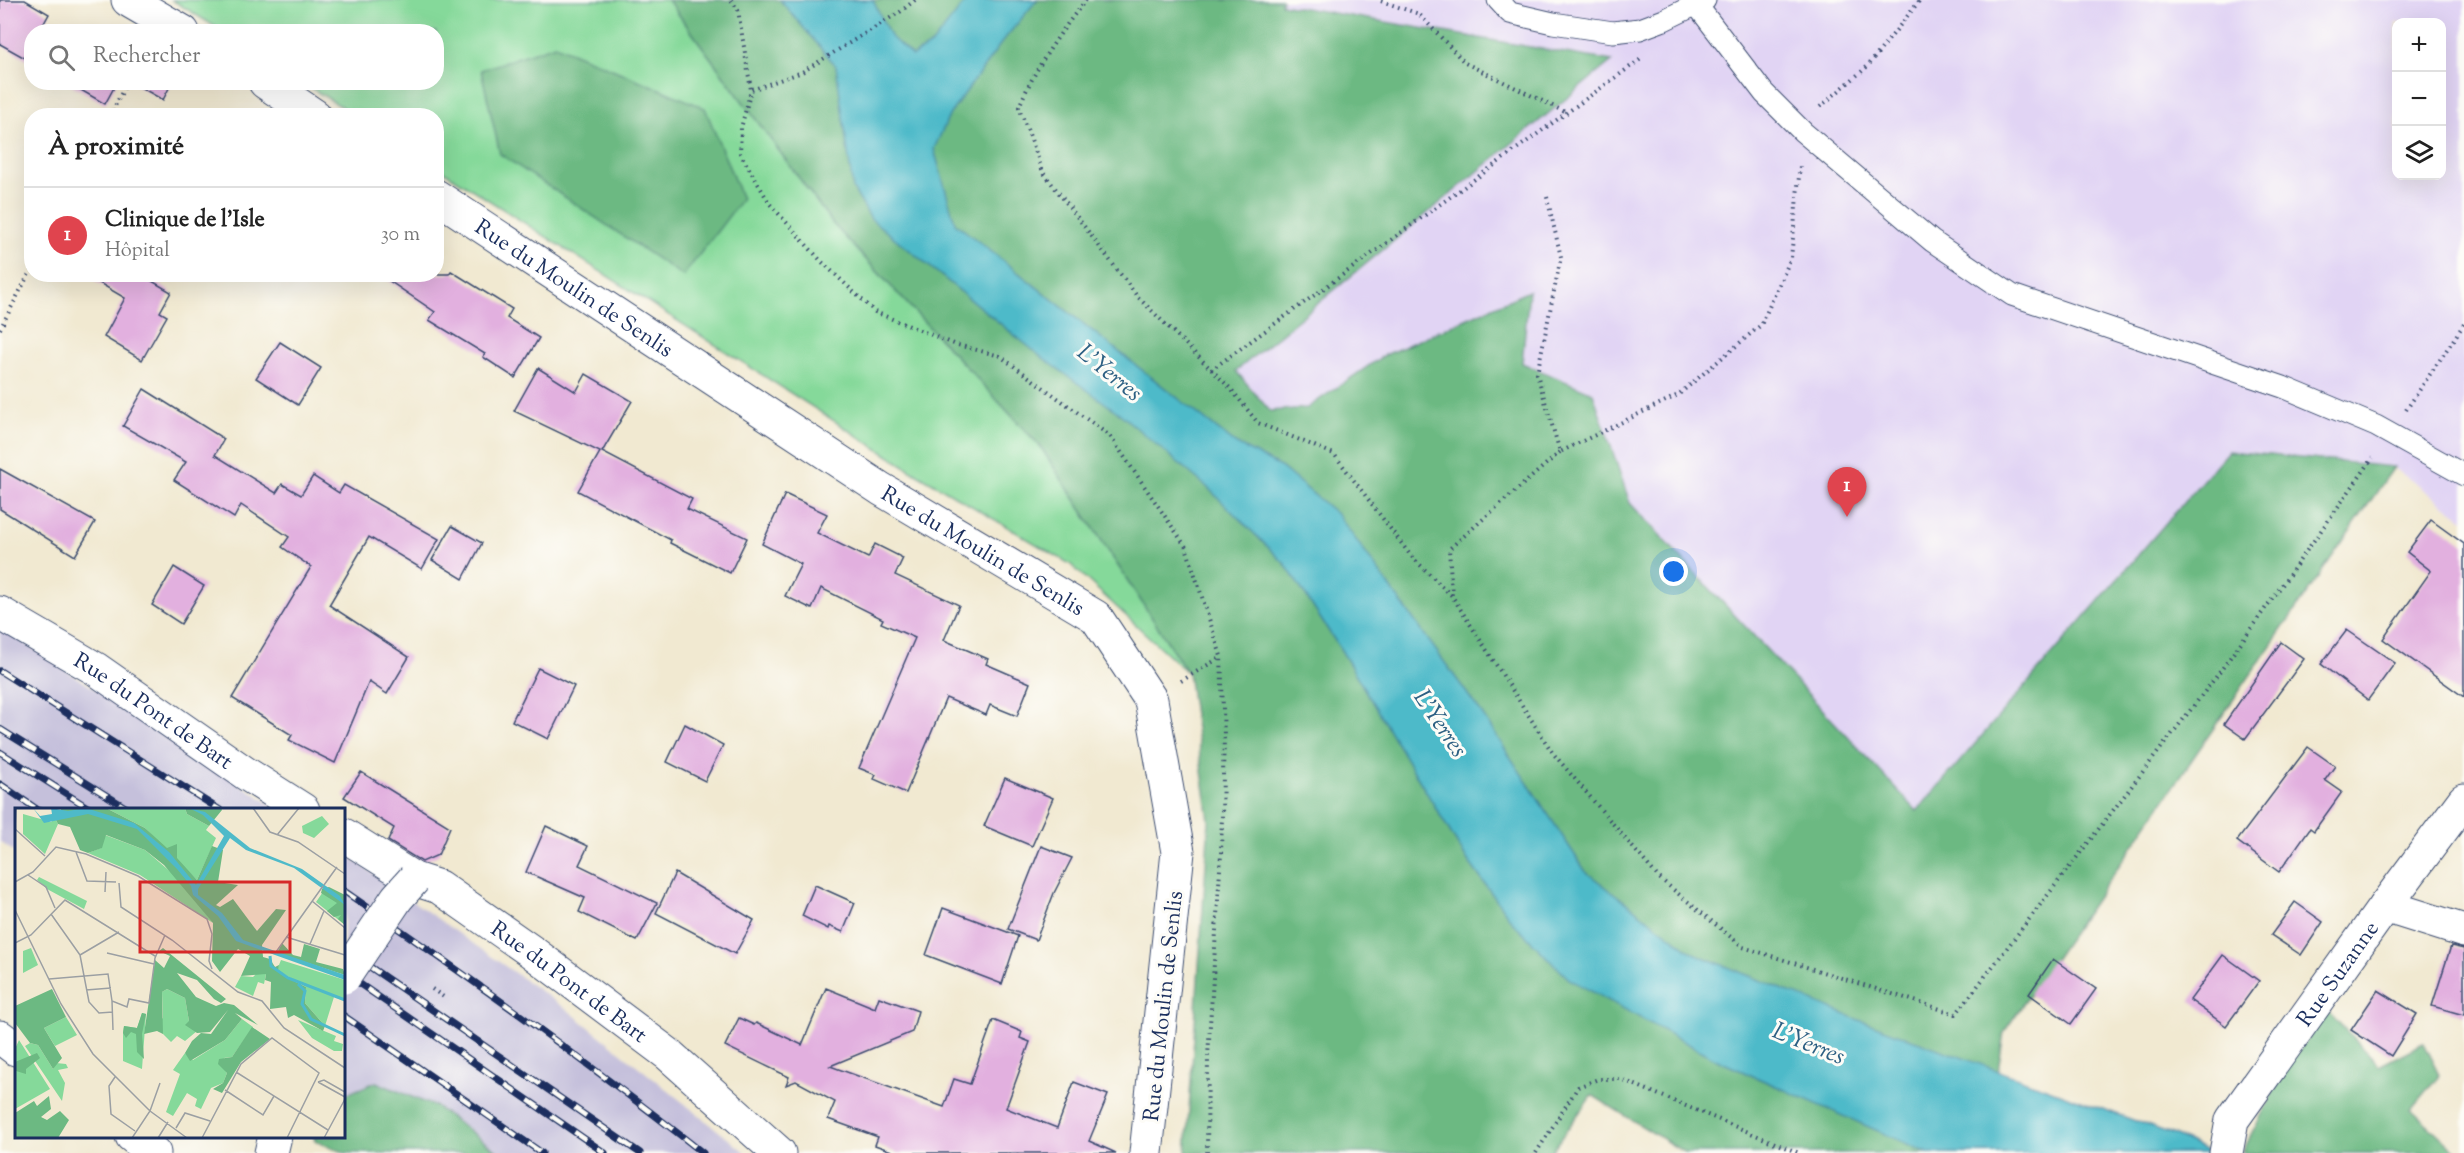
<!DOCTYPE html>
<html lang="fr">
<head>
<meta charset="utf-8">
<style>
	:root { --surface:#fff; --page:#f2f2f2; --text:#222; --muted:#767676; --line:#e0e0e0; --accent:#111827 }
	body { margin:0; font-family:"Sorts Mill Goudy",serif; background:var(--page); color:var(--text) }
	.controls { position:absolute; right:18px; top:18px; display:grid; overflow:hidden; border-radius:12px; box-shadow:0 6px 24px #0002 }
	.controls button { width:54px; height:54px; display:grid; place-items:center; padding:0; border:0; border-bottom:2px solid var(--line); background:var(--surface); color:var(--text); font:30px sans-serif }
	.you { position:absolute; left:1674px; top:572px; width:21px; height:21px; margin:-15px; border:4px solid #fff; border-radius:50%; background:#1a73e8; box-shadow:0 0 0 9px #1a73e833 }
	.badge { display:grid; place-items:center; width:39px; height:39px; border-radius:50%; background:var(--accent); color:#fff; font-size:20px; font-weight:700 }
	.pin { position:absolute; translate:-50% -50px; filter:drop-shadow(0 2px 3px #0008) }
	.pin::after { content:''; position:absolute; top:32px; width:21px; height:18px; background:inherit; clip-path:polygon(0 0,100% 0,50% 100%) }
	.list { margin:0; padding:0; list-style:none }
	h2 { display:flex; justify-content:space-between; align-items:center; height:78px; margin:0; padding:0 24px; font-size:26px }
	h2 small { font-size:20px; font-weight:400; color:var(--muted) }
	.list li { display:grid; grid-template-columns:39px 1fr auto; gap:18px; align-items:center; box-sizing:border-box; height:96px; padding:0 24px; border-top:2px solid var(--line) }
	.list b { display:block; font-size:22px; white-space:nowrap }
	.list p { margin:0; font-size:20px; white-space:nowrap; color:var(--muted) }
	.list em { font-size:20px; font-style:normal; color:var(--muted) }
	.icon { flex:none; width:33px; height:33px; fill:none; stroke:currentColor; stroke-width:2; stroke-linecap:round; stroke-linejoin:round }
	.map { position:relative; flex:none; width:2464px; height:1153px; overflow:hidden }
	.search { position:absolute; background:var(--surface); box-shadow:0 6px 24px #0002; left:24px; top:24px; width:420px; height:66px; display:flex; align-items:center; gap:15px; box-sizing:border-box; padding:0 21px; border-radius:24px; color:var(--muted); font-size:22px }
	.panel { position:absolute; background:var(--surface); box-shadow:0 6px 24px #0002; left:24px; top:108px; width:420px; height:174px; border-radius:24px }
	.map>svg:first-child { display:block }
</style>
</head>
<body>
<div class="map">
<svg width="2464" height="1153" viewBox="0 0 2464 1153">
	<rect width="100%" height="100%" fill="#fdfcf7"/>
	<filter id="ink" filterUnits="userSpaceOnUse"><feTurbulence type="fractalNoise" baseFrequency=".0167" numOctaves="2"/><feDisplacementMap in="SourceGraphic" scale="12" xChannelSelector="R" yChannelSelector="G"/><feConvolveMatrix kernelMatrix="1 2 1 2 8 2 1 2 1" color-interpolation-filters="sRGB"/></filter>
	<filter id="wash" filterUnits="userSpaceOnUse"><feTurbulence type="fractalNoise" baseFrequency=".008" numOctaves="4" result="noise"/><feDisplacementMap in="SourceGraphic" scale="24" xChannelSelector="R" yChannelSelector="G"/><feGaussianBlur stdDeviation="1.35" result="paint"/><feColorMatrix in="noise" values="0 0 0 0 0 0 0 0 0 0 0 0 0 0 0 0 0 1.4 0 .05"/><feComposite in="paint" operator="in"/></filter>
	<g filter="url(#wash)">
		<rect width="100%" height="100%" fill="#f1e9d1"/>
		<!-- built -->
		<path fill="#e1d4f4" fill-rule="evenodd" d="M1037,0h1427v519l-70,-51 -440,565 -261,-80 -744,-839zM2396,22h46v154h-46z"/>
		<!-- industrial -->
		<g fill="#c5c0db">
			<polygon points="0,627 278,809 16,810 16,853 0,842"/>
			<polygon points="344,853 569,1011 746,1153 415,1153 344,1105"/>
		</g>
		<!-- green -->
		<polygon fill="#85d99a" stroke="#50847c" stroke-width="1.5" points="172,0 668,0 833,224 1040,446 1188,673 1070,564 914,472 437,167 436,116 355,115 303,83 436,82 436,32 222,31"/>
		<!-- forest -->
		<g fill="#6cb982" stroke="#447470" stroke-width="1.5">
			<polygon points="668,0 1282,0 1281,4 1612,61 1236,371 1270,411 1307,408 1383,356 1529,291 1522,363 1593,393 1630,503 1917,811 2228,451 2394,467 2004,1032 1998,1071 2010,1153 1685,1153 1592,1095 1550,1153 1186,1153 1209,820 1188,673 1040,446 833,224"/>
			<polygon points="555,45 705,108 742,199 683,276 500,154 481,70"/>
			<polygon points="2328,1011 2379,1066 2423,1043 2439,1075 2411,1109 2458,1153 2242,1153 2286,1067"/>
			<polygon points="376,1082 436,1107 500,1153 346,1153 315,1141 314,1137 344,1136 344,1095"/>
		</g>
		<!-- water -->
		<polygon fill="#4ebac9" stroke="#347494" stroke-width="1.5" points="780,0 873,0 890,36 912,56 932,44 967,0 1037,0 1002,42 950,114 934,149 955,223 1235,443 1282,468 1338,515 1482,714 1586,872 1693,953 1851,1017 2174,1135 2212,1153 1928,1153 1719,1061 1569,979 1513,923 1464,855 1341,650 1285,564 1207,487 1120,414 1039,355 871,219 853,189 836,66"/>
		<g id="blocks">
			<!-- building -->
			<g fill="#e2b0df">
				<polygon points="0,0 25,0 49,14 43,25 55,32 32,32 32,62 0,44"/>
				<polygon points="67,82 117,82 105,104"/>
				<polygon points="131,82 172,82 163,100"/>
				<polygon points="451,271 512,309 507,318 539,338 515,378 483,357 485,354 429,320 435,312 379,274 449,274"/>
				<polygon points="84,274 140,274 171,292 160,312 167,316 142,360 104,337 125,298"/>
				<polygon points="280,342 321,368 298,405 256,378"/>
				<polygon points="538,368 576,392 586,374 632,401 602,452 692,499 687,509 747,538 730,573 670,543 671,540 578,491 600,452 514,411"/>
				<polygon points="144,389 224,439 215,455 276,493 282,484 301,495 313,476 339,493 344,485 439,539 422,569 369,537 329,605 409,657 387,694 369,682 335,763 289,740 292,735 232,698 311,567 282,547 289,537 241,505 234,518 174,480 186,462 123,426"/>
				<polygon points="0,469 95,522 75,556 0,509"/>
				<polygon points="785,494 827,514 817,533 868,558 875,544 903,558 895,575 959,605 944,640 988,659 986,664 1030,683 1017,716 990,705 986,715 946,698 906,793 874,779 876,775 859,768 915,638 881,623 883,619 821,588 812,609 785,596 801,564 762,544"/>
				<polygon points="2431,520 2464,544 2464,697 2383,639 2431,571 2407,552"/>
				<polygon points="452,526 482,543 463,579 432,560"/>
				<polygon points="174,567 204,586 181,624 152,605"/>
				<polygon points="2347,630 2395,663 2368,700 2321,664"/>
				<polygon points="2281,642 2304,659 2245,739 2224,724"/>
				<polygon points="538,668 574,686 548,739 512,721"/>
				<polygon points="685,724 723,745 705,781 667,762"/>
				<polygon points="2308,747 2335,766 2325,780 2342,792 2314,831 2310,828 2279,872 2237,841"/>
				<polygon points="361,772 450,827 438,855 422,862 388,841 394,828 344,797"/>
				<polygon points="1005,778 1053,798 1032,846 984,826"/>
				<polygon points="546,826 588,846 579,865 657,903 637,941 579,912 585,898 526,872"/>
				<polygon points="1041,846 1072,858 1054,893 1036,940 1008,929"/>
				<polygon points="675,873 754,920 735,954 656,913"/>
				<polygon points="815,885 855,903 843,932 829,926 828,929 802,916"/>
				<polygon points="2295,902 2323,922 2301,955 2271,935"/>
				<polygon points="943,908 1018,936 1002,984 926,955"/>
				<polygon points="2451,946 2464,949 2464,1015 2432,1006"/>
				<polygon points="2223,955 2259,981 2226,1026 2190,1000"/>
				<polygon points="2053,959 2096,989 2071,1024 2029,994"/>
				<polygon points="826,988 875,1008 879,997 918,1011 912,1032 830,1066 944,1107 954,1079 970,1084 993,1020 1022,1032 1020,1038 1030,1042 1006,1108 1057,1128 1074,1082 1108,1095 1089,1141 1116,1153 897,1153 875,1145 878,1137 828,1119 835,1102 796,1081 786,1085 789,1077 725,1046 739,1018 754,1025 756,1023 802,1045"/>
				<polygon points="2378,990 2417,1014 2391,1056 2351,1030"/>
			</g>
		</g>
	</g>
	<g filter="url(#ink)">
		<use href="#blocks" fill-opacity="0" stroke="#3b4b6f" stroke-width="1.5"/>
		<g fill="none" stroke-linecap="round" stroke-linejoin="round">
			<defs>
				<g id="lane">
					<polyline points="1498,0 1510,13 1553,23 1613,32 1640,29 1664,20 1705,0"/>
					<polyline points="1696,4 1764,93 1803,132 1932,241 2012,295 2283,387 2376,426 2464,475"/>
				</g>
				<g id="street">
					<polyline points="128,0 183,32"/>
					<polyline points="265,82 315,116"/>
					<path id="s1" d="M436,196l445,293 215,128 55,83 27,152 -32,301"/>
					<path id="s2" d="M0,613l96,56 149,104 58,37"/>
					<path id="s3" d="M344,835l70,44 25,8 93,65 136,102 111,99"/>
					<polyline points="2385,906 2464,931"/>
					<polyline points="0,1037 16,1049"/>
					<polyline points="132,1136 154,1153"/>
					<polyline points="271,1153 275,1136"/>
					<path id="s4" d="M2226,1153l6,-33 153,-214 79,-106"/>
				</g>
			</defs>
			<!-- lane casing -->
			<use href="#lane" stroke="#3b4b6f" stroke-width="23"/>
			<!-- street casing -->
			<use href="#street" stroke="#3b4b6f" stroke-width="35"/>
			<!-- path -->
			<g stroke="#3b4b6f" stroke-width="4" stroke-dasharray="1.5 4.5" stroke-linecap="butt">
				<polyline points="731,0 738,10 751,90"/>
				<polyline points="915,0 900,12 802,72 751,90 741,128 740,153 770,204 821,261 875,312 954,344 1000,356 1110,436 1186,547 1221,656 1224,736 1221,854 1208,1056 1207,1153"/>
				<path d="M1086,0c-26,32 -51,68 -67,107l24,65 94,124 94,93 27,34 76,31 77,102 41,40"/>
				<polyline points="1381,1 1419,14 1465,63 1567,113"/>
				<polyline points="1820,107 1868,66 1920,0"/>
				<polyline points="110,116 127,82"/>
				<polyline points="1547,197 1561,257 1537,374 1560,452 1678,395 1761,325 1791,258 1800,166"/>
				<polyline points="0,329 32,268"/>
				<polyline points="1211,370 1641,59"/>
				<polyline points="2406,410 2464,324"/>
				<polyline points="1560,452 1449,549 1452,596 1552,752 1658,877 1743,947 1956,1014 2219,673 2373,458"/>
				<polyline points="1181,681 1221,657"/>
				<polyline points="432,989 445,998"/>
				<polyline points="1536,1153 1578,1087 1598,1079 1621,1079 1799,1153"/>
			</g>
			<!-- lane -->
			<use href="#lane" stroke="#fff" stroke-width="21"/>
			<!-- street -->
			<use href="#street" stroke="#fff" stroke-width="33"/>
			<defs>
				<g id="rail">
					<polyline points="0,671 220,810"/>
					<polyline points="0,729 130,810"/>
					<polyline points="0,752 92,810"/>
					<polyline points="0,784 38,810"/>
					<path d="M344,891c122,84 243,170 359,262"/>
					<polyline points="344,949 640,1153"/>
					<polyline points="344,973 605,1153"/>
					<polyline points="344,1016 542,1153"/>
				</g>
			</defs>
			<!-- rail casing -->
			<use href="#rail" stroke="#1b2f5e" stroke-width="7"/>
			<!-- rail -->
			<use href="#rail" stroke="#fdfcf7" stroke-width="4.5" stroke-dasharray="14" stroke-linecap="butt"/>
			<defs>
				<polyline id="street-bridge" points="344,977 397,898 414,879"/>
			</defs>
			<!-- street-bridge casing -->
			<use href="#street-bridge" stroke="#3b4b6f" stroke-width="35" stroke-linecap="butt"/>
			<!-- street-bridge -->
			<use href="#street-bridge" stroke="#fff" stroke-width="33"/>
		</g>
	</g>
	<g text-anchor="middle" stroke-width="6" stroke-linejoin="round" paint-order="stroke">
		<!-- street labels -->
		<g font-size="22" fill="#1b2f5e" stroke="#fdfcf7">
			<text dy="8" stroke="none"><textPath href="#s1" startOffset="166">Rue du Moulin de Senlis</textPath></text>
			<text dy="8" stroke="none"><textPath href="#s1" startOffset="652">Rue du Moulin de Senlis</textPath></text>
			<text dy="8" stroke="none"><textPath href="#s2" startOffset="182">Rue du Pont de Bart</textPath></text>
			<text dy="8" stroke="none"><textPath href="#s4" startOffset="214">Rue Suzanne</textPath></text>
			<text dy="8" stroke="none"><textPath href="#s3" startOffset="270">Rue du Pont de Bart</textPath></text>
			<text transform="translate(1162 1006) rotate(-84)" y="8">Rue du Moulin de Senlis</text>
		</g>
		<!-- water labels -->
		<g font-size="24" font-style="italic" fill="#2d6083" stroke="#fdfcf7">
			<text transform="translate(1110 372) rotate(39)" y="8">L'Yerres</text>
			<text transform="translate(1441 723) rotate(56)" y="8">L'Yerres</text>
			<text transform="translate(1809 1043) rotate(22)" y="8">L'Yerres</text>
		</g>
	</g>
	<!-- overview -->
	<g transform="translate(15 808)">
		<rect width="330" height="330" fill="#f1e9d1"/>
		<path d="M91,0h79l2,6 22,12 -3,4 10,8 -19,42 -52,-52zM8,6l28,8 4,-4 3,6 -13,30 -22,-20zM307,8l7,8 -15,14 -11,-5 -1,-7zM90,27l40,15 34,29 34,44 -73,-48 -52,-22 13,-5zM24,69l48,24 -3,8 -37,-20 -10,-9zM310,81l20,16v20l-29,-23zM16,140l7,17 -15,8v-22zM266,152l64,20v20l-11,-3 -9,29 -20,-23 1,-16 -29,-17zM241,166h10l-2,10 -6,-2 -5,14 -18,-9 6,-11 12,1zM152,181l18,9 4,23 8,10 -12,10 -8,-5 -6,6 -8,-8 -4,-13 4,-3 -1,-26zM127,205l4,1 -4,55 -19,-8v-28l1,-7 13,2zM51,209l11,18 -22,11 -11,-18zM227,211l11,8 -21,30 -8,1 -2,8 5,7 -4,10 -12,5 -10,21 -6,-3 2,-7 -10,-6 -14,23 -7,-4 14,-38 -7,-4 12,-17 8,7 32,-20zM283,212l38,16 -2,5 9,3 -1,7h-8l-22,-13zM4,232l31,49 -35,20v-60zM15,235l8,2 15,24 3,-6 10,1 2,4 -10,2 7,13 -3,18 -37,-55z" fill="#85d99a"/>
		<path d="M47,0h44l39,20 22,20 10,-4v14l20,22 15,-34 11,4 -5,32 20,3 -22,20 4,2 13,-8 24,32 19,-22 10,1 -24,35 1,12 7,2 5,8 4,-2 -1,5 10,8 18,9 -1,16 20,23 -2,5 -29,-16 -6,3 -2,-11 -16,2 1,-27 -6,-2 1,-6 -25,2 9,-20 -12,-7 -18,23 -8,-11 1,-38 -49,-58 -19,-15 -39,-15 -4,13 -14,5 -8,-3 -10,-23 -12,-3 -3,-6zM170,0h36l1,2 -13,16 -22,-12zM314,79l16,8v30l-7,-6 3,-4 -7,2 -7,-6 10,-8 -16,-10 1,-4zM267,135l11,12 8,2 3,-13 16,5 -4,13 27,7 2,6 -68,-22zM148,140l63,51 -5,4 -7,-4 -17,-19 -20,-7 19,24 20,9 8,-3 10,2 24,20 -23,-12 7,6 -17,21 -35,21 -5,-8 7,-12 9,-8 10,1 17,-24 -18,22 -13,1 -12,-8 4,-4 -4,-23 -18,-9 -5,3 1,42 -6,-3 -13,3 11,-74 9,8 6,-12 -11,-5zM37,181l14,28 -22,11 18,30 -9,11 -15,-24 -8,-2 -15,-20v-17zM127,205l4,1 -4,20 2,25 -7,-7 -1,-18 -5,-2 -5,6 -3,-5 1,-7 13,2zM237,219l18,12 -29,23 -19,31 -9,-4 10,-6 4,-10 -9,-9 1,-5 13,-2zM22,245l3,5 -14,11v5l-10,-3 -1,-9zM34,288l2,13 -10,8 6,3 13,-9 9,9 -11,18h-43v-25l19,-12 3,5z" fill="#6cb982"/>
		<path d="M18,0l7,8 12,-2 -1,-6 17,3 18,-3 48,15 35,29 27,33 28,-49 -21,-21 -14,-7 16,4 45,36 52,21 38,27 5,9 -51,-37 -48,-18 -16,-12 -32,51v6l24,18 21,27 102,35v5l-109,-39 -18,-25 -25,-21 -2,-9 -14,-17 -40,-40 -49,-15 -44,9z" fill="#4ebac9"/>
		<path fill="none" stroke="#4ebac9" stroke-width="3" d="M255,148l1,10 17,12 57,22M283,176l7,7 -3,13 9,15 34,16"/>
		<path fill="none" stroke="#9b9fa3" stroke-width="1.5" d="M238,0l17,24 28,10 47,32M0,21l30,27M0,21l1,-21M262,27l22,-27M61,44l11,29 29,1M13,67l18,12 9,21M0,74l18,-10 23,-25 30,7 52,22 69,43 5,15 -3,27 3,8M104,75l2,24 51,33 66,52 24,9 22,27 61,40M309,77l13,-18M90,84l1,-20M297,93l33,27M0,102l46,94 32,50 57,57 37,27M36,106l29,41M271,129l59,18M0,135l16,-8 34,-35 90,56M295,136l14,-33M261,144l47,-66M92,145l47,11M65,147l9,47 10,11 14,-1M65,147l39,-23M34,171l59,-5 4,27 15,6 2,-8 20,4 6,-45 10,-23M71,182l25,-2M97,193l1,29M221,264l92,58M100,269l-6,9 2,28 24,17M303,274l27,15M303,274l6,-2 21,12M210,282l38,25 11,-19M161,320l9,-15 25,8M117,330l18,-27 10,-28M143,330l10,-16M187,330l39,-74 31,-26 47,35 -32,65M309,330l21,-39"/>
		<path fill="#d62828" fill-opacity="0.15" stroke="#d62828" stroke-width="3" d="M125,74h150v70h-150z"/>
		<rect width="330" height="330" fill="none" stroke="#1b2f5e" stroke-width="3"/>
	</g>
</svg>
<div class="controls">
<button>+</button>
<button>−</button>
<button><svg class="icon" aria-label="layers" viewBox="0 0 24 24"><path d="M12 4l9 5-9 5-9-5zM3 14l9 5 9-5"/></svg></button>
</div>
<div class="you"></div>
<div class="pin badge" style="left:1847px;top:517px;background:#e0444e">1</div>
<div class="search"><svg class="icon" aria-label="search" viewBox="0 0 24 24"><circle cx="10" cy="10" r="6"/><path d="M15 15l6 6"/></svg>Rechercher</div>
<section class="panel">
<h2>À proximité<small></small></h2>
<ul class="list">
<li><span class="badge" style="background:#e0444e">1</span><div><b>Clinique de l'Isle</b><p>Hôpital</p></div><em>30 m</em></li>
</ul>
</section>
</div>
</body>
</html>
